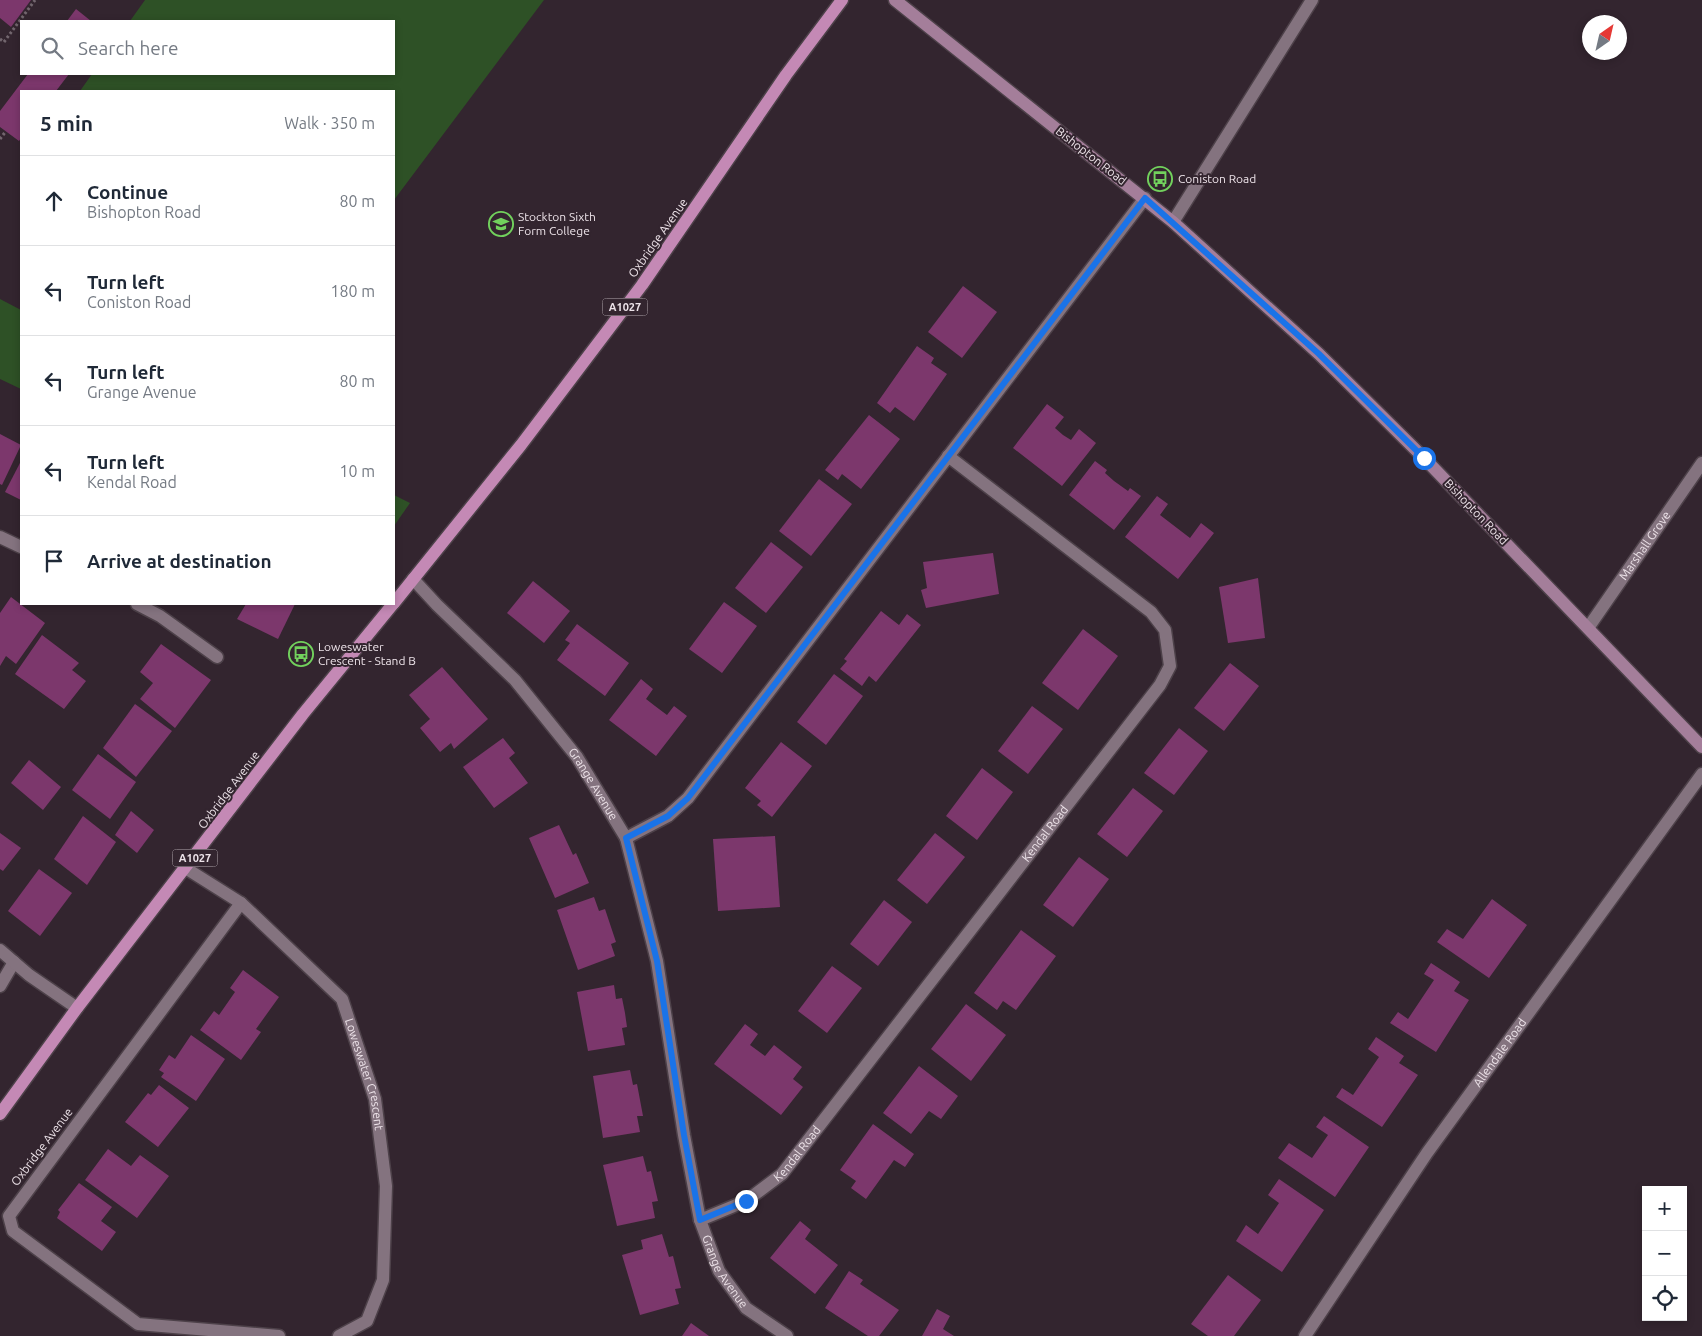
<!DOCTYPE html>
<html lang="en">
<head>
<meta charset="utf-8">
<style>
	:root { --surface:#fff; --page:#f6f6f7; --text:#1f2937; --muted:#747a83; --line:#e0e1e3 }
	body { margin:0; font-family:Ubuntu,sans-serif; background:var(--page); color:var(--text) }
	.controls { position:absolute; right:15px; bottom:15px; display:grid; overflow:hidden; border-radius:0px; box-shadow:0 2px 8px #0003 }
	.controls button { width:45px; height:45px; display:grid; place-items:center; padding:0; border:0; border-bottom:1px solid var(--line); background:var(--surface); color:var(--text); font:25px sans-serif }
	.compass { position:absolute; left:1582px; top:15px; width:45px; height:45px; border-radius:50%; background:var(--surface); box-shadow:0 2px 8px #0003; rotate:34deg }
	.stop { position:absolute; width:15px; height:15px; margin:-11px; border:4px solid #1a73e8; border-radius:50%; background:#fff }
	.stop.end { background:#1a73e8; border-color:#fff; box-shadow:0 1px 5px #0008 }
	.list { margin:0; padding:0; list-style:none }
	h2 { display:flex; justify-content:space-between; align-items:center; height:65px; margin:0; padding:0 20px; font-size:21px }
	h2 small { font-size:16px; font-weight:400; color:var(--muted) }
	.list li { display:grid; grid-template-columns:32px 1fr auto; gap:15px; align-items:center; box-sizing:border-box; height:90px; padding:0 20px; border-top:1px solid var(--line) }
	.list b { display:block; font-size:19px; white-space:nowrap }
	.list p { margin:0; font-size:16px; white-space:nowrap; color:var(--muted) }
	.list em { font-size:16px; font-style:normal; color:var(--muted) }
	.icon { flex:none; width:28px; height:28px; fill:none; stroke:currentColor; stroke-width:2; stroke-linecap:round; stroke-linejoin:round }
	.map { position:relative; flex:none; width:1702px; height:1336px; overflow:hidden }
	.search { position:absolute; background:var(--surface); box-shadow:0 2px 8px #0003; left:20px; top:20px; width:375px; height:55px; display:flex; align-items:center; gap:12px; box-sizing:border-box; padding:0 18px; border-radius:0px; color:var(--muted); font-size:19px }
	.panel { position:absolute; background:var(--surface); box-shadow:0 2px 8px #0003; left:20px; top:90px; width:375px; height:515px; border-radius:0px }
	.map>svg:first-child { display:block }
</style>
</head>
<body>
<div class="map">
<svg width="1702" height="1336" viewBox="0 0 1702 1336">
	<rect width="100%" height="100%" fill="#33252f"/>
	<!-- green -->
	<g fill="#2e5126">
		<polygon points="145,0 544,0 394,200 394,91 80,91 92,74 394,74 394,21 130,21"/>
		<polygon points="0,299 21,310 21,389 0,379"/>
		<polygon points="394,495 410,503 394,526"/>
	</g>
	<!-- building -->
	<g fill="#7c376c">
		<polygon points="0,0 31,0 11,27 0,18"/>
		<polygon points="76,9 91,21 67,21"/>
		<polygon points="28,74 69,74 56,91 21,91 21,138 19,141 0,127 0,111"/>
		<polygon points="963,286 997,312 962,358 928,332"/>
		<polygon points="917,346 934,358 931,363 947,374 914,421 895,407 890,413 877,403"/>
		<polygon points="1047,404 1064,417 1055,428 1063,435 1071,440 1079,429 1096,443 1062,486 1013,448"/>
		<polygon points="869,415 900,439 861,489 842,474 838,480 825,470"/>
		<polygon points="0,434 21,445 2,485 0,484"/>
		<polygon points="21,461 21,500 5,492"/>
		<polygon points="1095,461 1107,470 1105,473 1114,481 1128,491 1130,488 1141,496 1114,530 1069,495"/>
		<polygon points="819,479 852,504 811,556 779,531"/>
		<polygon points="1157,496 1168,504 1160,515 1190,538 1201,523 1214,533 1178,579 1125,537"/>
		<polygon points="771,542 803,567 766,613 735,588"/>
		<polygon points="993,553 999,594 926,608 921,590 927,588 923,562"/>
		<polygon points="1258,578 1265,638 1228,643 1219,587"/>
		<polygon points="533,581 570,611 544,643 507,613"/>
		<polygon points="11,597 45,623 16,664 6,656 0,666 0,613"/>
		<polygon points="724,602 757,626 722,673 689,649"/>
		<polygon points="246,604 295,604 278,639 237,619"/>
		<polygon points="881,611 899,625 907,614 921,625 876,682 869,676 862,686 840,669 847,661 844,659"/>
		<polygon points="577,624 629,663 605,696 557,660 570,643 565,640"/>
		<polygon points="1083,629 1118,656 1078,710 1042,683"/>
		<polygon points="42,635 79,663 72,670 86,681 64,709 15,674"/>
		<polygon points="161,644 211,680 175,728 140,699 153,683 140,672"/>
		<polygon points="1230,663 1259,686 1224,731 1194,708"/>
		<polygon points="442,667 488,719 454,749 451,743 440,752 420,728 430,719 409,695"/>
		<polygon points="834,674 863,696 826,745 797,722"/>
		<polygon points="641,679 653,689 646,699 655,706 667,715 674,706 687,716 656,756 609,720"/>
		<polygon points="135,704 172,731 136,777 103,748"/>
		<polygon points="1032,706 1063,729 1028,774 998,751"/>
		<polygon points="1179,728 1208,751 1174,795 1144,773"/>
		<polygon points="503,738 515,753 509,758 528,783 494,808 463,767"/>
		<polygon points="781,742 812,766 772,817 757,805 761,801 745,788"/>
		<polygon points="98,754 136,782 110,819 72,790"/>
		<polygon points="29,760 61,787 43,810 11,783"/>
		<polygon points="982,768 1013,792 977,840 946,816"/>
		<polygon points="1133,788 1163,811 1127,857 1097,834"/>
		<polygon points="131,811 154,830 137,853 115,835"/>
		<polygon points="83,816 116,842 87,885 54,859"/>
		<polygon points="559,825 573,855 576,853 589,883 555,898 529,838"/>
		<polygon points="0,833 21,848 3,871 0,869"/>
		<polygon points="935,833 965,857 927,904 897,880"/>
		<polygon points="775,836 780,907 718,911 713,839"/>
		<polygon points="1079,857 1109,879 1073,927 1043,905"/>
		<polygon points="39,869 72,893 40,936 8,911"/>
		<polygon points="594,897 599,911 605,909 616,942 611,944 615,956 578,970 557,910"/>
		<polygon points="1492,899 1527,925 1489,978 1437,942 1447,929 1463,939"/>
		<polygon points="884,900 912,922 878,966 850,944"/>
		<polygon points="1021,930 1056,956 1016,1010 1003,1001 997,1010 974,993"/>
		<polygon points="1431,963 1460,982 1454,991 1469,1000 1436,1052 1390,1023 1398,1012 1408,1019 1434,980 1424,974"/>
		<polygon points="832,966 862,988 827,1033 798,1011"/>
		<polygon points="243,970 279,997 256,1029 261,1032 241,1060 200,1030 214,1011 219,1015 235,992 230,988"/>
		<polygon points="614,985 616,999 622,998 625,1013 627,1027 622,1028 625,1045 588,1051 577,992"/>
		<polygon points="966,1004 1006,1035 971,1081 931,1049"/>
		<polygon points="745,1024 758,1034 750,1045 765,1056 774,1045 802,1067 793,1079 803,1087 781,1115 714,1064"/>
		<polygon points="191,1035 225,1059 196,1101 161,1077 164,1073 159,1070 169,1055 175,1059"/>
		<polygon points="1376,1037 1404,1056 1399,1063 1418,1075 1382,1127 1336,1097 1342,1088 1353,1095 1379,1057 1368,1049"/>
		<polygon points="919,1066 958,1096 941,1119 929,1111 911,1134 883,1113"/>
		<polygon points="630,1070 633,1085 637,1084 643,1116 637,1116 640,1132 603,1138 593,1076"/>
		<polygon points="159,1085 189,1108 158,1147 125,1122 148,1093 151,1095"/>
		<polygon points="1324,1116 1369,1147 1335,1197 1278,1158 1289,1143 1312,1158 1328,1135 1316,1127"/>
		<polygon points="873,1124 914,1154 905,1167 894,1160 866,1199 851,1188 856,1181 840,1170"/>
		<polygon points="108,1149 131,1166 140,1155 169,1176 137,1218 85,1180"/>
		<polygon points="643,1156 647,1172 651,1171 658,1201 652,1202 655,1218 617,1226 603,1165"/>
		<polygon points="1279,1179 1324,1210 1282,1272 1236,1241 1246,1225 1258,1234 1279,1203 1268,1195"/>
		<polygon points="79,1183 112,1207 101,1221 116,1232 102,1251 57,1218 60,1212 58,1210"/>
		<polygon points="800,1221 811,1230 805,1239 838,1265 815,1294 770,1258"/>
		<polygon points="662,1234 669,1257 673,1256 681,1288 675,1289 679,1304 640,1315 622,1255 643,1249 641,1240"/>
		<polygon points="849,1271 863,1280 860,1284 899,1310 879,1336 868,1336 825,1308"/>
		<polygon points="1228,1275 1261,1300 1234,1336 1208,1336 1191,1324"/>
		<polygon points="937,1309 950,1316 943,1329 954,1336 922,1336"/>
		<polygon points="691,1323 709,1336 682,1336"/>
	</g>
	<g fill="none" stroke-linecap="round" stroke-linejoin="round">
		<defs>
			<g id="lane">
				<polyline points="1173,222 1312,0"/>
				<polyline points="0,986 14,962"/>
			</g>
			<g id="street">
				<polyline points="0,537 21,547"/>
				<path id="s1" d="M413,579l24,26 78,75 62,77 49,81 31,123 27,174 16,85 19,51 27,37 41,28"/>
				<polyline points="137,604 160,616 217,657"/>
				<path id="s2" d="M1588,628l114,-165"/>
				<polyline points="626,838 668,816 688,798 1145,198"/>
				<path id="s3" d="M187,869l54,34 101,96 33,100 11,87 -3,94 -16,41 -28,15"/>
				<polyline points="241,903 9,1216 13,1231 138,1324 279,1336"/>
				<polyline points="0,950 29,975 77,1008"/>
				<path id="s4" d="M700,1220l46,-19 36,-27 378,-489 10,-19 -5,-36 -14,-18 -203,-156"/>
				<path id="s5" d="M1305,1336l122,-183 275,-379"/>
			</g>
			<polyline id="secondary" points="895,0 1173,222 1319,354 1424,458 1702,747"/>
			<g id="primary">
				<polyline points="394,603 521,445 642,285 786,75 842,0"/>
				<polyline points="0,1114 77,1008 303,714 393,604"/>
			</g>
		</defs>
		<!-- lane casing -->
		<use href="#lane" stroke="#4d4149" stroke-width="15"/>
		<!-- street casing -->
		<use href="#street" stroke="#4d4149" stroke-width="15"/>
		<!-- secondary casing -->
		<use href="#secondary" stroke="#4d4149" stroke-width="15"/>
		<!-- primary casing -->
		<use href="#primary" stroke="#4d4149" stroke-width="15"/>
		<!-- path -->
		<g stroke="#72666e" stroke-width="3" stroke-dasharray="2.5 2.5" stroke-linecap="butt">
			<polyline points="0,39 4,42 35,0"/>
			<polyline points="0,139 6,131"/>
		</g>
		<!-- lane -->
		<use href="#lane" stroke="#84737f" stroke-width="12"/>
		<!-- street -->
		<use href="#street" stroke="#84737f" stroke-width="12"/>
		<!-- secondary -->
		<use href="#secondary" stroke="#a47e9a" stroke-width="12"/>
		<!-- primary -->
		<use href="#primary" stroke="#c489b5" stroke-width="12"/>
	</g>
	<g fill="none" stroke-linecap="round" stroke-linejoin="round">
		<!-- route -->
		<polyline stroke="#1a73e8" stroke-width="6" points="746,1201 700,1220 684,1135 657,961 626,838 668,816 688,798 1145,198 1319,354 1424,458"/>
	</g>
	<!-- icons -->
	<defs>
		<symbol id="bus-ring" viewBox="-11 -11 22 22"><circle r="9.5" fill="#33252f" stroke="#72d25d" stroke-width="1.5"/><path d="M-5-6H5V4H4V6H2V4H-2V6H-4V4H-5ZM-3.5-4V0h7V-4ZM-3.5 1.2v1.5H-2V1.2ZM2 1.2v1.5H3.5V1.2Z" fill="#72d25d"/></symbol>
		<symbol id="university-ring" viewBox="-11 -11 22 22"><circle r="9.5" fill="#33252f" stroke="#72d25d" stroke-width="1.5"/><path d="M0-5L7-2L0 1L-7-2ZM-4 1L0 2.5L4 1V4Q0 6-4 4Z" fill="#72d25d"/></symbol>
	</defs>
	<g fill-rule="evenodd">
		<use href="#bus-ring" x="1146" y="165" width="28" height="28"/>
		<use href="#university-ring" x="487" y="210" width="28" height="28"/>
		<use href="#bus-ring" x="287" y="640" width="28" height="28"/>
	</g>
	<g text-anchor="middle" stroke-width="4" stroke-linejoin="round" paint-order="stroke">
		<!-- shield labels -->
		<g fill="#33252f" stroke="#b5aab1" stroke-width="1">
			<rect x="602.5" y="298.5" width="45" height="17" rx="4"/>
			<rect x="172.5" y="849.5" width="45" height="17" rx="4"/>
		</g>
		<g font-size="11" font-weight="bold" fill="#ede3e9">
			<text x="625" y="311">A1027</text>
			<text x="195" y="862">A1027</text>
		</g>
		<!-- street labels -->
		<g font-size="12" fill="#ede3e9" stroke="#33252f">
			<text transform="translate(1091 156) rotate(38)" y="4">Bishopton Road</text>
			<text transform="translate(658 238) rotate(-55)" y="4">Oxbridge Avenue</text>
			<text transform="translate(1476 512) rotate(46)" y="4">Bishopton Road</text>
			<text dy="4" stroke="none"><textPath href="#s2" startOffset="100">Marshall Grove</textPath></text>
			<text dy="4" stroke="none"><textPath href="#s1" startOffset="274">Grange Avenue</textPath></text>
			<text transform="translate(229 790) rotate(-53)" y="4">Oxbridge Avenue</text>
			<text dy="4" stroke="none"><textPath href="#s4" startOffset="525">Kendal Road</textPath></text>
			<text dy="4" stroke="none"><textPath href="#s5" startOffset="344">Allendale Road</textPath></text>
			<text dy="4" stroke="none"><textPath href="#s3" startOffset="282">Loweswater Crescent</textPath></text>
			<text transform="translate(42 1147) rotate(-53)" y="4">Oxbridge Avenue</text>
			<text dy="4" stroke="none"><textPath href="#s4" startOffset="120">Kendal Road</textPath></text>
			<text dy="4" stroke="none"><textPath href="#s1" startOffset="784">Grange Avenue</textPath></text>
		</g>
		<!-- poi labels -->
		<g font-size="12" fill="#ede3e9" stroke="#33252f" text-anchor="start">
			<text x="1178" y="183">Coniston Road</text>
			<text x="518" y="221">Stockton Sixth<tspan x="518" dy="14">Form College</tspan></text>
			<text x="318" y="651">Loweswater<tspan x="318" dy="14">Crescent - Stand B</tspan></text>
		</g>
	</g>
</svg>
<div class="controls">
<button>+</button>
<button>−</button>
<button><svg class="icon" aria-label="locate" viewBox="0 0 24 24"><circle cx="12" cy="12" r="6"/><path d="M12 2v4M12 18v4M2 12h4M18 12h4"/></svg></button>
</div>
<svg class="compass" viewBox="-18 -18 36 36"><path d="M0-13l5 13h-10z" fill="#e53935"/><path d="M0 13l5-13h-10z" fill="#747a83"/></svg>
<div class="stop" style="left:1424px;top:458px"></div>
<div class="stop end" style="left:746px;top:1201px"></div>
<div class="search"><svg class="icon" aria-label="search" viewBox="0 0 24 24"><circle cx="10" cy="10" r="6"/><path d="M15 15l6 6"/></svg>Search here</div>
<section class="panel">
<h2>5 min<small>Walk · 350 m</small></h2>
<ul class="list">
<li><svg class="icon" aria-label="ahead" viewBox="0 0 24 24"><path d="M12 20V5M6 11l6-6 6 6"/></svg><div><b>Continue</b><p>Bishopton Road</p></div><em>80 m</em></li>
<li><svg class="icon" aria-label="left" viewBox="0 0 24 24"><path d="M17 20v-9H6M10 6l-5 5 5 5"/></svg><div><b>Turn left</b><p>Coniston Road</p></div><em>180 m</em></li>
<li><svg class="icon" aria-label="left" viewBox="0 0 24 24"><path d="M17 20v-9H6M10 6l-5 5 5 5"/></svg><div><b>Turn left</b><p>Grange Avenue</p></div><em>80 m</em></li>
<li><svg class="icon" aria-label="left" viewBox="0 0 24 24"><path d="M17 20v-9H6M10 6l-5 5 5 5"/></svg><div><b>Turn left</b><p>Kendal Road</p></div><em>10 m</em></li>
<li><svg class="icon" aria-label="arrive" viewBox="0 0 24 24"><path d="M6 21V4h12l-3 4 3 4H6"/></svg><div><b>Arrive at destination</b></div></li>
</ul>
</section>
</div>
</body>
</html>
